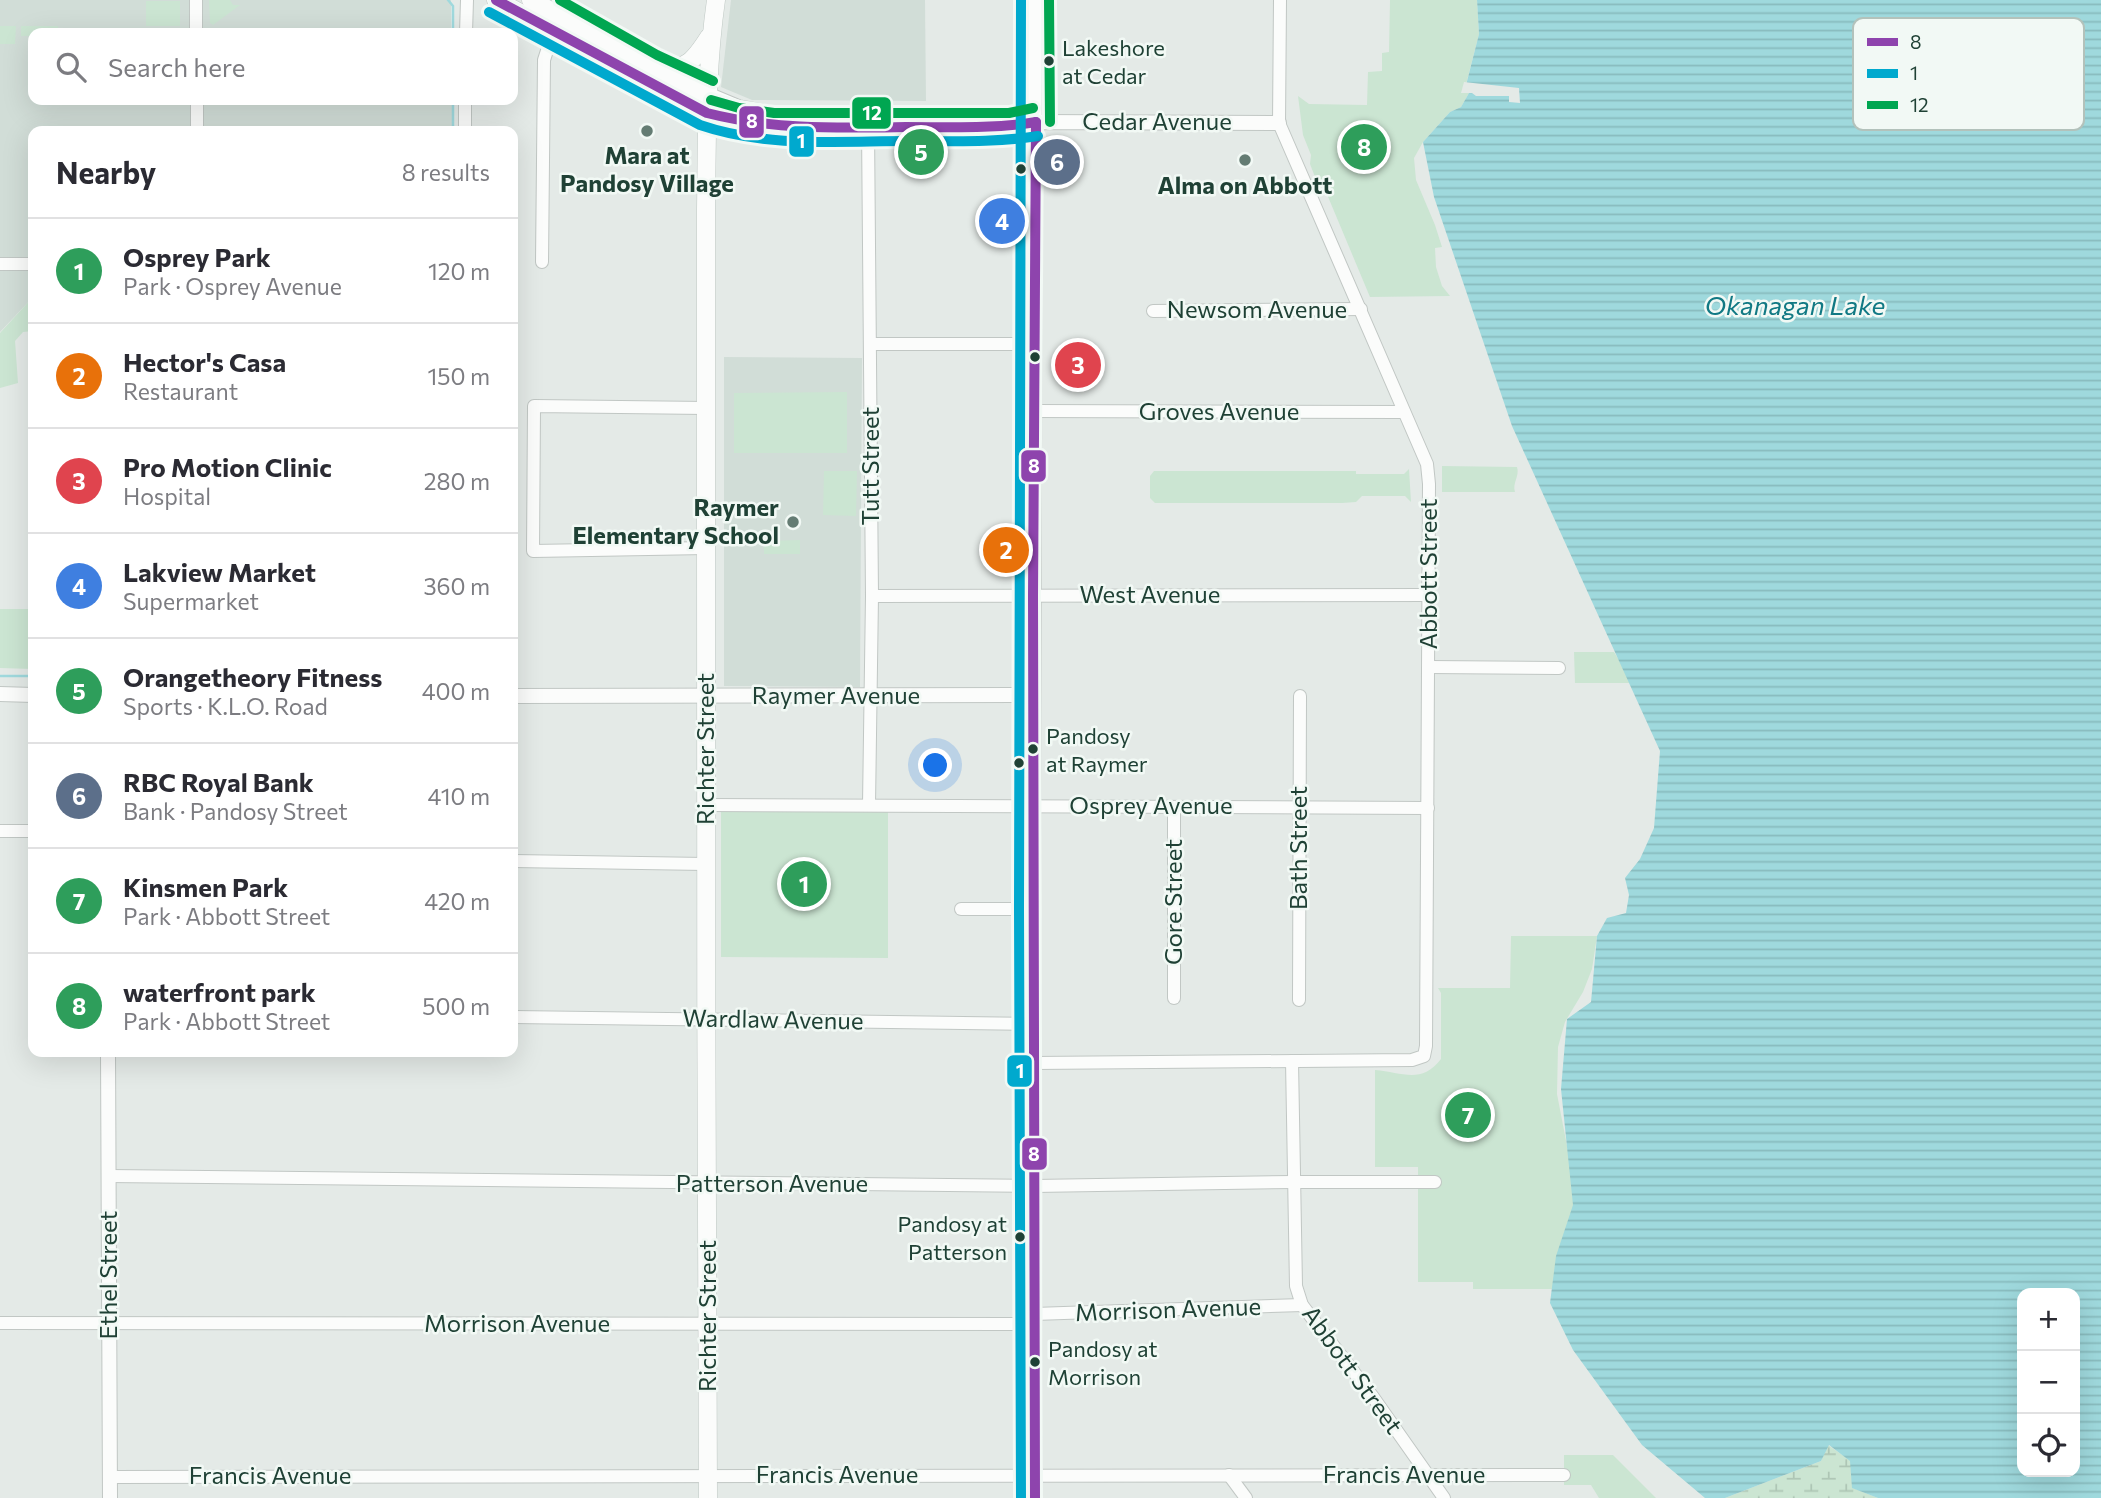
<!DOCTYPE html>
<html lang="en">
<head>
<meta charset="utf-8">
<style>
	:root { --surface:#fff; --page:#f2f2f3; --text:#2b2b33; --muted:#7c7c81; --line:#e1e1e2; --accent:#647c73 }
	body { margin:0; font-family:Commissioner,sans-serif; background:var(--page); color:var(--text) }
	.controls { position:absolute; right:21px; bottom:21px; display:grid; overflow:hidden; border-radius:14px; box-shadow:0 7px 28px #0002 }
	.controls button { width:63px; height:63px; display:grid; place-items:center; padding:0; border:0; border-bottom:2px solid var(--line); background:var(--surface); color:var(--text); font:35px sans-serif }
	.you { position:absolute; left:936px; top:766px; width:24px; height:24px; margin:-18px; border:5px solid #fff; border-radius:50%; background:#1a73e8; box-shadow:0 0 0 10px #1a73e833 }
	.badge { display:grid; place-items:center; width:46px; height:46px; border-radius:50%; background:var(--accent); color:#fff; font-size:23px; font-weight:700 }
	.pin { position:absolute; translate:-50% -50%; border:4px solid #fff; box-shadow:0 2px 7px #0006 }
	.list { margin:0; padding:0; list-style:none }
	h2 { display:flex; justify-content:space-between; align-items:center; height:91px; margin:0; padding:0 28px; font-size:30px }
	h2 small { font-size:23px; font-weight:400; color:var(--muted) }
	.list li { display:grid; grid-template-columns:46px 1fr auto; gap:21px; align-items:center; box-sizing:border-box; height:105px; padding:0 28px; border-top:2px solid var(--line) }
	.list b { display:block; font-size:26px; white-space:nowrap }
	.list p { margin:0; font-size:23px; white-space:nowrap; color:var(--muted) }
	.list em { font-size:23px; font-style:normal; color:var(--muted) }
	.icon { flex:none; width:38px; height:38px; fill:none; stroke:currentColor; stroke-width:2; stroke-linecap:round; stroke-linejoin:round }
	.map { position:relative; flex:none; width:2101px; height:1498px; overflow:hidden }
	.search { position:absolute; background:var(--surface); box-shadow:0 7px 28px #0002; left:28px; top:28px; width:490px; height:77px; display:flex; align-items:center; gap:18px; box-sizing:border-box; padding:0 24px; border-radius:14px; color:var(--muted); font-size:26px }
	.panel { position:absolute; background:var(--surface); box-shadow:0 7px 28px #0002; left:28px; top:126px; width:490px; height:931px; border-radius:14px }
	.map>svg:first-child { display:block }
</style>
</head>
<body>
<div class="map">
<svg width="2101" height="1498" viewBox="0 0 2101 1498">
	<defs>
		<pattern id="wetland-marsh" width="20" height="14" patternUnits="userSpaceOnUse" patternTransform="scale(1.75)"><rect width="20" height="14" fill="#cbe5d2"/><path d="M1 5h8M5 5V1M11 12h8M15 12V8" fill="none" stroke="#aec6b5"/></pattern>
		<pattern id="water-rules" width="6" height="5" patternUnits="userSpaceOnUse" patternTransform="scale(1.75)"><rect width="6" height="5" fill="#9fd9dd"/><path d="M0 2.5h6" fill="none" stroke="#88bbbe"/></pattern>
	</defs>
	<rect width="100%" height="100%" fill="#e4eae7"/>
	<!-- built -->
	<g fill="#d1ddd7">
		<polygon points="0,0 451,0 451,33 33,33 33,100 452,100 452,131 33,131 33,297 0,332"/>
		<polygon points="731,0 925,0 926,101 752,100 721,87"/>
		<polygon points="724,357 862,358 860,687 724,686"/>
	</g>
	<!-- green -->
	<g fill="#cbe5d2">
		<polygon points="209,0 230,0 233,5 240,5 213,25 210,23"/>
		<polygon points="1390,0 1477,0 1479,34 1464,92 1469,93 1461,107 1450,112 1423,142 1414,158 1416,180 1435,225 1442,247 1435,248 1436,267 1442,286 1450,296 1370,297 1321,180 1315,177 1310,164 1311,155 1303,135 1298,96 1309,104 1367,105 1368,72 1382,71 1382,53 1389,52"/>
		<rect x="146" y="1" width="34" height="25"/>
		<polygon points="0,26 16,26 15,44 0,44"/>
		<polygon points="21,26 58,26 58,33 33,33 33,36 21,36"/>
		<polygon points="33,297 33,331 23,332 15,341 18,383 0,388 0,333"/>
		<polygon points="847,392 847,453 734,453 734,393"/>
		<path d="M1442,466l75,1c3,9 -5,16 -2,25h-73z"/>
		<polygon points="1409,469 1411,502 1405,496 1362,496 1356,502 1342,503 1155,503 1150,498 1150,476 1154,471 1356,471 1356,474 1404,474"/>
		<polygon points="824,471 857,471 856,516 823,515"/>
		<polygon points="800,540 800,554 764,554 764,541"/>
		<polygon points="0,609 33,609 33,669 0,668"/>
		<polygon points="1574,652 1614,652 1633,683 1575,683"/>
		<polygon points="721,811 888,811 888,958 721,957"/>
		<path d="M1511,936h86l-5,33 -9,23 -18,30 -7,25 -1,47 22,114 -19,81h-87v-7h-55v-115h-43v-97c27,2 46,15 66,-11v-66l-3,-5h72z"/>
		<polygon points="1564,1455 1613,1455 1656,1498 1599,1498 1591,1485 1564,1485"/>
	</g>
	<!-- wetland -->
	<polygon fill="url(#wetland-marsh)" points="1828,1445 1851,1461 1853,1488 1878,1498 1725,1498 1821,1461"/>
	<!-- water -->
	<path fill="url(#water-rules)" fill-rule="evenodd" d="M1477,0h624v1498h-223l-26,-10 -2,-27 -21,-16 -8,16 -96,37h-20l-63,-53 -69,-95 -23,-47 6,-47 17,-51 -12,-116 6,-70 24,-17 6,-66 10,-18 19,-5 3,-18 -4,-17 15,-19 14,-31 6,-77 -148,-325 -78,-229 -11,-55 27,-30 11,-5 8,-14h-5l15,-59zM2022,1293h53v179h-53z"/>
	<!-- pier -->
	<polygon fill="#e4eae7" points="1464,82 1519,88 1520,103 1509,102 1509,96 1476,96 1472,93 1461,93"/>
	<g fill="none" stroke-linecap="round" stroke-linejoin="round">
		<!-- stream -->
		<g stroke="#9fd9dd" stroke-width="2.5">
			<polyline points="448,0 453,6 453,33"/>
			<polyline points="453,131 453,100"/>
			<polyline points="0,676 33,676"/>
		</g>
		<defs>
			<g id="minor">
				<polyline points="196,33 196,0"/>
				<polyline points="466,33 467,0"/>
				<polyline points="197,100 197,131"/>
				<polyline points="868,127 872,596 869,805"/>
				<polyline points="465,131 465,100"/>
				<polyline points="542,262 544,60 555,26"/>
				<polyline points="0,264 33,264"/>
				<polyline points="1153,311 1361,309"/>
				<polyline points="871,344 1034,344"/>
				<polyline points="1034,411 1404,412"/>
				<polyline points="706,548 533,551 534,406 706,408"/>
				<polyline points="872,596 1429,595"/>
				<polyline points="1429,667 1559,668"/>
				<polyline points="707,805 1428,808"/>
				<polyline points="1174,807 1174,998"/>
				<polyline points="0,831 33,831"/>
				<polyline points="513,861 705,864"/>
				<polyline points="961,909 1033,909"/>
				<polyline points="1299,1000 1300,696"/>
				<polyline points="513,1017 1034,1024"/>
				<polyline points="1292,1061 1296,1286 1302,1305 1373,1397 1444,1498"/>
				<polyline points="1034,1063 1412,1060 1424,1056 1426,1046 1429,484 1427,464 1279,123 1280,0"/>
				<polyline points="108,1176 1034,1186 1293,1182 1435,1182"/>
				<polyline points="1034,1314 1302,1305"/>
				<polyline points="0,1323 1034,1324"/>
				<polyline points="1229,1475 1246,1498"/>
				<polyline points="110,1477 1564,1475"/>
			</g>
			<g id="tertiary">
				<polyline points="1035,0 1033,909 1035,1498"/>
				<polyline points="707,94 738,107 775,114 1011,114 1031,121"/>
				<polyline points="707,113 736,122 773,127 1010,127 1036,122 1279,123"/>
				<polyline points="0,694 33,695"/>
				<polyline points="513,696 1033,695"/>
				<polyline points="108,1052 110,1498"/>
			</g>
			<g id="secondary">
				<polyline points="496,0 707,113"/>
				<polyline points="531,0 651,67 707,94"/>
				<path d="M657,68c29,4 38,-9 52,-31"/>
				<path d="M708,1498c-1,-331 -3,-663 -2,-994 0,-98 0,-196 0,-294 1,-70 0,-140 10,-210"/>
			</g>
		</defs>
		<!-- minor casing -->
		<use href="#minor" stroke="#c1c7c4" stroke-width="14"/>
		<!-- tertiary casing -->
		<use href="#tertiary" stroke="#c1c7c4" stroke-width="16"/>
		<!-- secondary casing -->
		<use href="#secondary" stroke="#bfc8c4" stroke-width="19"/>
		<!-- minor -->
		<use href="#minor" stroke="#fbfcfb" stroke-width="12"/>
		<!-- tertiary -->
		<use href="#tertiary" stroke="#fbfcfb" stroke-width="14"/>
		<!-- secondary -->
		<use href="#secondary" stroke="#fbfcfb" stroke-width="18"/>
		<defs>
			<g id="bus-1">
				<path d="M496,0l211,113c66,17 131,15 199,14 44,0 87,2 130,-5"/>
				<polyline points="1035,1498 1033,596 1036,122"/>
			</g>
			<g id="bus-2">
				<path d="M489,12l211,113c67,23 140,16 209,16 43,0 86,2 129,-5"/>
				<polyline points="1021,1498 1019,909 1021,0"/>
			</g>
			<g id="bus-3">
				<polyline points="560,0 657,55 713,81"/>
				<polyline points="1049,0 1050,122"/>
				<polyline points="711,100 739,108 774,113 1009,113 1033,108"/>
			</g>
		</defs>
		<!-- bus-1 casing -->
		<use href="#bus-1" stroke="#f2f9f5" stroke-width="16"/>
		<!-- bus-2 casing -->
		<use href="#bus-2" stroke="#f2f9f5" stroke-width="16"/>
		<!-- bus-3 casing -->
		<use href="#bus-3" stroke="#f2f9f5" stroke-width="16"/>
		<!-- bus-1 -->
		<use href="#bus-1" stroke="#8e44ad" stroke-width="10"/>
		<!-- bus-2 -->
		<use href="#bus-2" stroke="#00a9ce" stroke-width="10"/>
		<!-- bus-3 -->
		<use href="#bus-3" stroke="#00a651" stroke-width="10"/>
	</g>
	<!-- markers -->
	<g fill="#1f4135" stroke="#f2f9f5" stroke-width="2.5">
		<circle cx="1049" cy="61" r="6"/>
		<circle cx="1021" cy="169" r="6"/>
		<circle cx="1035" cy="357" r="6"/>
		<circle cx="1033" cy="749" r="6"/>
		<circle cx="1019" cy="763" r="6"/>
		<circle cx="1020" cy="1237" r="6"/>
		<circle cx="1035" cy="1362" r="6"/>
	</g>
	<g fill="#647c73" stroke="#f2f9f5" stroke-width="2.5">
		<circle cx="647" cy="131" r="7"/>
		<circle cx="1245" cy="160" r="7"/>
		<circle cx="793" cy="522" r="7"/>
	</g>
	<g text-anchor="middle" stroke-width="5" stroke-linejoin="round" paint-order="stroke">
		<!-- bus labels -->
		<g font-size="22" fill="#1f4135" stroke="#f2f9f5" text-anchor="start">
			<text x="1062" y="56">Lakeshore<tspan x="1062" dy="28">at Cedar</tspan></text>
			<text x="1046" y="744">Pandosy<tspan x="1046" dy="28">at Raymer</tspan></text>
			<text x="1007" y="1232" text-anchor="end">Pandosy at<tspan x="1007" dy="28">Patterson</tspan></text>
			<text x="1048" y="1357">Pandosy at<tspan x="1048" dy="28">Morrison</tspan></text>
		</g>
		<!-- street labels -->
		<g font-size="24" fill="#1f4135" stroke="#f2f9f5">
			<text x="1157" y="130">Cedar Avenue</text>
			<text x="1257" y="318">Newsom Avenue</text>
			<text x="1219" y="420">Groves Avenue</text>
			<text transform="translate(871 466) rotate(-90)" y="8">Tutt Street</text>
			<text transform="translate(1429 574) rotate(-90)" y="8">Abbott Street</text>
			<text x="1150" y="603">West Avenue</text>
			<text x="836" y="704">Raymer Avenue</text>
			<text transform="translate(706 749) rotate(-90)" y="8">Richter Street</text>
			<text x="1151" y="814">Osprey Avenue</text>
			<text transform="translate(1299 848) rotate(-90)" y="8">Bath Street</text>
			<text transform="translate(1174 902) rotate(-90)" y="8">Gore Street</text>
			<text transform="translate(773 1020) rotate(1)" y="8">Wardlaw Avenue</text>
			<text x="772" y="1192">Patterson Avenue</text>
			<text transform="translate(109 1275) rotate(-90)" y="8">Ethel Street</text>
			<text transform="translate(1168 1310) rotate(-2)" y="8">Morrison Avenue</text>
			<text transform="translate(708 1316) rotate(-90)" y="8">Richter Street</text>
			<text x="517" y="1332">Morrison Avenue</text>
			<text transform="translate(1352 1370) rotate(54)" y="8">Abbott Street</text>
			<text x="837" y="1483">Francis Avenue</text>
			<text x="1404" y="1483">Francis Avenue</text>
			<text x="270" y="1484">Francis Avenue</text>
		</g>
		<!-- poi labels -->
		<g font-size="24" font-weight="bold" fill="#1f4135" stroke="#f2f9f5">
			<text x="647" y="164">Mara at<tspan x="647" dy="28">Pandosy Village</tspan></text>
			<text x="1245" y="194">Alma on Abbott</text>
			<text x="779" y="516" text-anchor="end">Raymer<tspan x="779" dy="28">Elementary School</tspan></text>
		</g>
		<!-- water labels -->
		<g font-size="26" font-style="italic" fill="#117984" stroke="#f2f9f5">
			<text x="1795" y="315">Okanagan Lake</text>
		</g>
	</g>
	<!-- legend -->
	<rect x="1853" y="18" width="231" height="112" rx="10" fill="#f2f9f5" stroke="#b3c2bb" stroke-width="2"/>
	<rect x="1867" y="38" width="31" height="8" fill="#8e44ad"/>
	<rect x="1867" y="69" width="31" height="9" fill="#00a9ce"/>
	<rect x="1867" y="101" width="31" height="8" fill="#00a651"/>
	<g font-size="19" fill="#1f4135">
		<text x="1910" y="49">8</text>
		<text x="1910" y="80">1</text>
		<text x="1910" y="112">12</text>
	</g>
	<g stroke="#f2f9f5" stroke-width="2.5">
		<rect x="851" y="96" width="41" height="34" rx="7" fill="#00a651"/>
		<rect x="738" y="105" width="27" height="34" rx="7" fill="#8e44ad"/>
		<rect x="788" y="125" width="27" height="33" rx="7" fill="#00a9ce"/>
		<rect x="1020" y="449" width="27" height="34" rx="7" fill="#8e44ad"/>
		<rect x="1006" y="1054" width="27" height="34" rx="7" fill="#00a9ce"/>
		<rect x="1021" y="1137" width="27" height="34" rx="7" fill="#8e44ad"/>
	</g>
	<g font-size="19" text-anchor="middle" font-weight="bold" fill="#fff">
		<text x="872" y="120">12</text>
		<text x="752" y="128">8</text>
		<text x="801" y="148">1</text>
		<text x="1034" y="473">8</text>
		<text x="1020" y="1078">1</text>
		<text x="1034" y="1161">8</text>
	</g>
</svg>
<div class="controls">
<button>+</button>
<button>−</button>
<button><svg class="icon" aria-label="locate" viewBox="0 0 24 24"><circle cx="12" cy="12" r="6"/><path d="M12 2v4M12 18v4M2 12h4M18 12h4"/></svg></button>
</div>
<div class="you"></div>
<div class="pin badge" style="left:804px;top:884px;background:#2e9e5b">1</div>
<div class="pin badge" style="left:1006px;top:550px;background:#e8710a">2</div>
<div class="pin badge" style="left:1078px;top:365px;background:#e0444e">3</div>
<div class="pin badge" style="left:1002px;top:221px;background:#3f7fe0">4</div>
<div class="pin badge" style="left:921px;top:152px;background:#2e9e5b">5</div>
<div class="pin badge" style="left:1057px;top:162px;background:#5c6f8a">6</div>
<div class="pin badge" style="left:1468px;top:1115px;background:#2e9e5b">7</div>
<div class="pin badge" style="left:1364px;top:147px;background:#2e9e5b">8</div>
<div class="search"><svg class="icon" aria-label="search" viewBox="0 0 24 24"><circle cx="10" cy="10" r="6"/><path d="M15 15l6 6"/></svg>Search here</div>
<section class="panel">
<h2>Nearby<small>8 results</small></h2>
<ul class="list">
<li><span class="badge" style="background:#2e9e5b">1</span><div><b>Osprey Park</b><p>Park · Osprey Avenue</p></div><em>120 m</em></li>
<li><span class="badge" style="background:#e8710a">2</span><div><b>Hector's Casa</b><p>Restaurant</p></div><em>150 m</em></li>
<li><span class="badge" style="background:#e0444e">3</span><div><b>Pro Motion Clinic</b><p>Hospital</p></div><em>280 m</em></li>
<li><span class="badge" style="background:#3f7fe0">4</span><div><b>Lakview Market</b><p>Supermarket</p></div><em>360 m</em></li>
<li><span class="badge" style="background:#2e9e5b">5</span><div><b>Orangetheory Fitness</b><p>Sports · K.L.O. Road</p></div><em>400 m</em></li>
<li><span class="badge" style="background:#5c6f8a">6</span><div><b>RBC Royal Bank</b><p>Bank · Pandosy Street</p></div><em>410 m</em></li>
<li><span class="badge" style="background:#2e9e5b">7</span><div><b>Kinsmen Park</b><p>Park · Abbott Street</p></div><em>420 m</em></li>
<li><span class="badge" style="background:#2e9e5b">8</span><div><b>waterfront park</b><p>Park · Abbott Street</p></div><em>500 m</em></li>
</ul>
</section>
</div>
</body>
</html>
